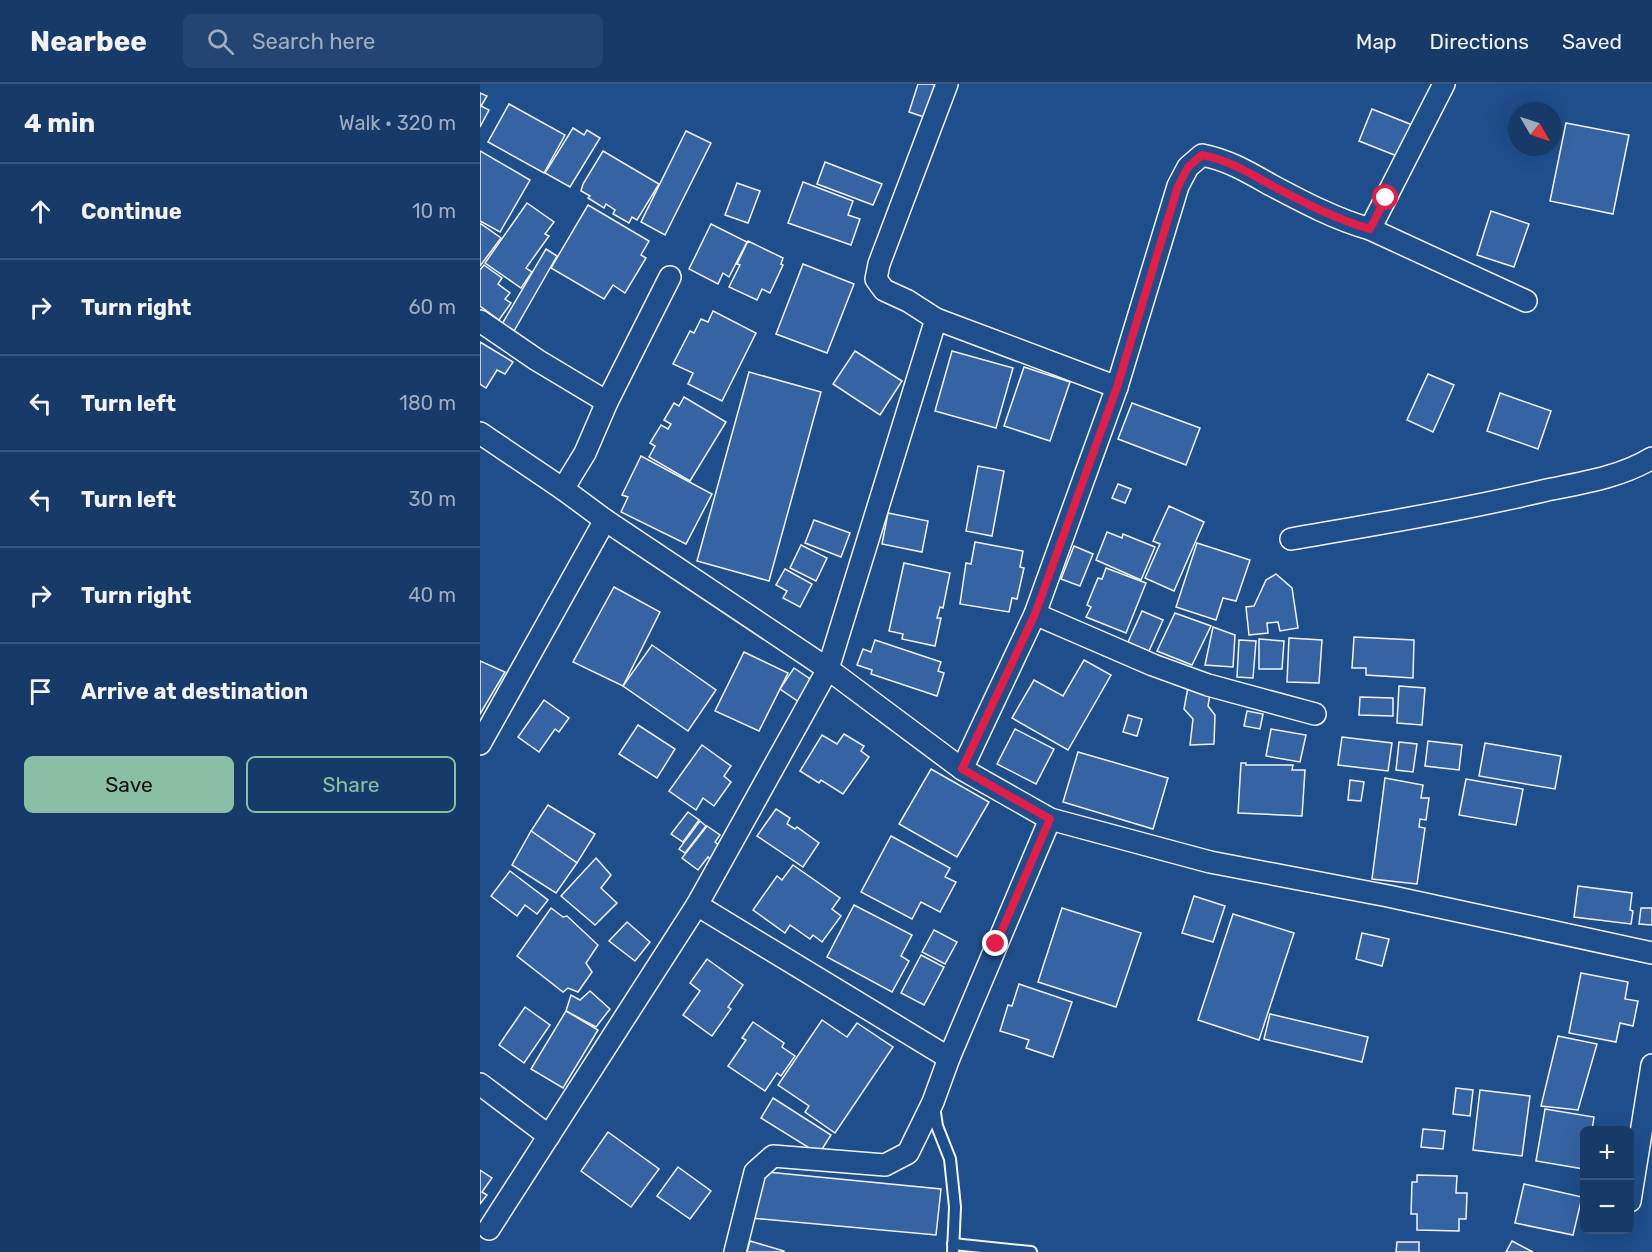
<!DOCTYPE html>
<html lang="en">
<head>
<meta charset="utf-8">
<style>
	:root { --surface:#173a69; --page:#244571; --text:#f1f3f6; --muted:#9eadc0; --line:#36547d; --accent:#8abfa5 }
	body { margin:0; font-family:Rubik,sans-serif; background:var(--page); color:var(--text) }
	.controls { position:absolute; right:18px; bottom:18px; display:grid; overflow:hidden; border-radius:9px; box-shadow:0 6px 24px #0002 }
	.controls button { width:54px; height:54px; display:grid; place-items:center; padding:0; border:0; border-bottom:2px solid var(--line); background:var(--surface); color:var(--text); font:30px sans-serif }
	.compass { position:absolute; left:1028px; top:18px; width:54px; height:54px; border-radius:50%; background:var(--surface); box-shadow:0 6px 24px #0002; rotate:129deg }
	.stop { position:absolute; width:18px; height:18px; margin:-14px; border:4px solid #e11d48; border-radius:50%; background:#fff }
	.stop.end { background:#e11d48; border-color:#fff; box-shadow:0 2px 6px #0008 }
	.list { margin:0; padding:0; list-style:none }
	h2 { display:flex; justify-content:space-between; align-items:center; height:78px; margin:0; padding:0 24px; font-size:26px }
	h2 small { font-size:20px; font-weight:400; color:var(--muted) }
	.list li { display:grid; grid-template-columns:39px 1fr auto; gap:18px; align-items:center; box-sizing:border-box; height:96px; padding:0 24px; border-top:2px solid var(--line) }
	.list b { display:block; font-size:22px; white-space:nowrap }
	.list em { font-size:20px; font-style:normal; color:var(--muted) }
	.actions { display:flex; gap:12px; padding:18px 24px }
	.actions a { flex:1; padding:14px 0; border:2px solid var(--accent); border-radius:9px; text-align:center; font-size:21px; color:var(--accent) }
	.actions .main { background:var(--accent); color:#111 }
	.icon { flex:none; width:33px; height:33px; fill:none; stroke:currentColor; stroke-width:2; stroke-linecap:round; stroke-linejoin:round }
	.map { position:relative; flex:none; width:1172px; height:1168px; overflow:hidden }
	header { display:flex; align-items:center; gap:36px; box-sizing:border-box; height:84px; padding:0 30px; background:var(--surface); border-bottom:2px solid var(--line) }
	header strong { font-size:28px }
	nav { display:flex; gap:33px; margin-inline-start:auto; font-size:21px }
	.search { width:420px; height:54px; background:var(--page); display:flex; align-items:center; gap:15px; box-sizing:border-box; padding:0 21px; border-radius:9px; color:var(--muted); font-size:22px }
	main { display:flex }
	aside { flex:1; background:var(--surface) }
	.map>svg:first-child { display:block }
</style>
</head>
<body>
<header>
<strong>Nearbee</strong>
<div class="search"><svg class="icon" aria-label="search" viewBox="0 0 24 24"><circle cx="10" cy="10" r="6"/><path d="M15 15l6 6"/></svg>Search here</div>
<nav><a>Map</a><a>Directions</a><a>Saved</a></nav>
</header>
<main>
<aside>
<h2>4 min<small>Walk · 320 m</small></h2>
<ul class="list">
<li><svg class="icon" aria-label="ahead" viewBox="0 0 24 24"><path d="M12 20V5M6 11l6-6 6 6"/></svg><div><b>Continue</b></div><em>10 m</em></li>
<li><svg class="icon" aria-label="right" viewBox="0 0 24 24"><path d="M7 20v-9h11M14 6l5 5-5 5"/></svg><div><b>Turn right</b></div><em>60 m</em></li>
<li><svg class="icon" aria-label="left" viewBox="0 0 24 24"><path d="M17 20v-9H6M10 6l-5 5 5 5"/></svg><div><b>Turn left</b></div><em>180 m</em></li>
<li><svg class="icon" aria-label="left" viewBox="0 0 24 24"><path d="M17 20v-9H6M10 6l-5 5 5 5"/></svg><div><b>Turn left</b></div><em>30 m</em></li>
<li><svg class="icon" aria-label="right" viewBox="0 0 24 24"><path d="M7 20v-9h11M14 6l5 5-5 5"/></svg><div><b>Turn right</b></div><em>40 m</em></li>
<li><svg class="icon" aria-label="arrive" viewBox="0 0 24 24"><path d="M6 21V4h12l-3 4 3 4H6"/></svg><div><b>Arrive at destination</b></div></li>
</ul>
<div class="actions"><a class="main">Save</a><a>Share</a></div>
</aside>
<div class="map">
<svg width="1172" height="1168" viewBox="0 0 1172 1168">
	<rect width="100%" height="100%" fill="#1f4e8c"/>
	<!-- building -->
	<g fill="#3563a3" stroke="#f2f6ff" stroke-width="1.5">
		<polygon points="438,0 452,0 460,3 450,35 429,28"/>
		<polygon points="0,9 7,12 1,22 9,26 0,43"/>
		<polygon points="29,20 85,51 64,89 8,58"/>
		<polygon points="892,25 935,42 922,74 879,57"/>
		<polygon points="1086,39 1149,51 1133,130 1070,117"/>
		<polygon points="93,44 104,51 107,46 120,54 90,103 65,89"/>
		<polygon points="206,47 231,59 185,151 161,138"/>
		<polygon points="0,67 50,96 20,148 0,137"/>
		<polygon points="123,67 179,100 157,136 152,133 149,139 133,130 135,126 126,120 124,124 108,114 110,112 101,107 103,100"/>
		<polygon points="345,78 402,100 393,121 337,100"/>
		<polygon points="323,98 373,117 368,131 380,135 371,161 308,139"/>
		<polygon points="257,99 280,107 268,139 245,131"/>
		<polygon points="47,119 74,138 65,150 69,152 46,184 52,188 41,204 5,179"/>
		<polygon points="108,121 169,157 161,171 166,174 145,209 133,201 124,215 71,184"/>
		<polygon points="1011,127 1049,140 1034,183 997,171"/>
		<polygon points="0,139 21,154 0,182"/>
		<polygon points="231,140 267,158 249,193 243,189 238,200 209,185"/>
		<polygon points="268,157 303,174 301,180 303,181 290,209 282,205 277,216 249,203 260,181 257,180"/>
		<polygon points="66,165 77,172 34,247 22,240"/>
		<polygon points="323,180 374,200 347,269 296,250"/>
		<polygon points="4,181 22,194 18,200 30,209 25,215 31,219 19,236 0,222 0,186"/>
		<polygon points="233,227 276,249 242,317 208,300 213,289 193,280 210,247 214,249 221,235 228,238"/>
		<polygon points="0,258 33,278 25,290 17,286 6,304 0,300"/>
		<polygon points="375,267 422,297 400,331 353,300"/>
		<polygon points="472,267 533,284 516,344 455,327"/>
		<polygon points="544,283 590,298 570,357 524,342"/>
		<polygon points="269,288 341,308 289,497 217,477"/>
		<polygon points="948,290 974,301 953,348 927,336"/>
		<polygon points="1020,309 1071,327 1058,365 1007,347"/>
		<polygon points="204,313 246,338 210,397 169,373 175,362 170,359 181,341 188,345 191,340 184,336 194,319 199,322"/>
		<polygon points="652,319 720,344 706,381 638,355"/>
		<polygon points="161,372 232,410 206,460 141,428 148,413 142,411"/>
		<polygon points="498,382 524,387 512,452 486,447"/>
		<polygon points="638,400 651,405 645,419 632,414"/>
		<polygon points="689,422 724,438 694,507 665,494 680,460 673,457"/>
		<polygon points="408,429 448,437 442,468 402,460"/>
		<polygon points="334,436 370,449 361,473 325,459"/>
		<polygon points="627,448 642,454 643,450 675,463 661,496 616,476"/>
		<polygon points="495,458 543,467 540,483 544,484 537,515 532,514 529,528 480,520 486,479 491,480"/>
		<polygon points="717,459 770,476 756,517 743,514 736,536 696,523"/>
		<polygon points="321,461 347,474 336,497 310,484"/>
		<polygon points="594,462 613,470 600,502 581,495"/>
		<polygon points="424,479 470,489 463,524 460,523 457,534 461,534 455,562 422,555 423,550 409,547"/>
		<polygon points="626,484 666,499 646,549 606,533 611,523 607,521 618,494 622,495"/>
		<polygon points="305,485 332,500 320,523 303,514 307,507 296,501"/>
		<polygon points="796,490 812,504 818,544 800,547 798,538 787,539 788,549 769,551 766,523 774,522 786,496"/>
		<polygon points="134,503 180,528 143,602 93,578"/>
		<polygon points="662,527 683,536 669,567 648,558"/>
		<polygon points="695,529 731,542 712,581 677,567"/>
		<polygon points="733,543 755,551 753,583 725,581"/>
		<polygon points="874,553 934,556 933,594 886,591 886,584 872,584"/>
		<polygon points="809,554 842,556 839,599 807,598"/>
		<polygon points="779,555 804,557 802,585 779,585"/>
		<polygon points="395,556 461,578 458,587 464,589 457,612 391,590 392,586 377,581 383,565 391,568"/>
		<polygon points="759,556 776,557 773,594 757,593"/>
		<polygon points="172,561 236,606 208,647 143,602"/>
		<polygon points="264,568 308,589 279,647 235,627"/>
		<polygon points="604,576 631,591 588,666 532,634 554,596 583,612"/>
		<polygon points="0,577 25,588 0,630"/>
		<polygon points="314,584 336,599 322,620 300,605"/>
		<polygon points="919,602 945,604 942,641 917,639"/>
		<polygon points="708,603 730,610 728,622 735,631 734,660 710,661 713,635 704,625"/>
		<polygon points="880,613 913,614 913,632 879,631"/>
		<polygon points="64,616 89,634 79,648 75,645 59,668 38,653"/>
		<polygon points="767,627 783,630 780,645 764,642"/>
		<polygon points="648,631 662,635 657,652 643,648"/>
		<polygon points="158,641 195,665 177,694 139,670"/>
		<polygon points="535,645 574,665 556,700 517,680"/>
		<polygon points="791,645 826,651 820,678 786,672"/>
		<polygon points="364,650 384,662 381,667 389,673 363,710 341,696 339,699 320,687 342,651 357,660"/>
		<polygon points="862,653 912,659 908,687 858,681"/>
		<polygon points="948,657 982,661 979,686 945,682"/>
		<polygon points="919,658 937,660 933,688 916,686"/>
		<polygon points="1005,659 1081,672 1075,705 999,692"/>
		<polygon points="222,661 251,682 244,692 251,698 234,722 223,714 216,726 189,707"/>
		<polygon points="598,668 688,694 673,745 583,718"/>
		<polygon points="761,679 766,679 766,681 813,681 812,686 825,686 822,732 758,729"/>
		<polygon points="451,685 509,718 477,773 419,740"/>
		<polygon points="905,694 943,701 941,714 949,714 946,736 940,735 939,743 945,744 937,800 892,795"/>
		<polygon points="986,695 1043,705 1036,741 979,731"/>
		<polygon points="870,696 884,698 881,717 868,716"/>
		<polygon points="68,721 115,750 97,779 51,747"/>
		<polygon points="296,725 310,734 307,740 315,745 317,743 339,759 323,783 277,752"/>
		<polygon points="208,728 219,736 203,758 191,750"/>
		<polygon points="220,737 226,742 205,769 199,765"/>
		<polygon points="227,742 240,751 235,758 240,762 230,775 228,773 218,786 202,774"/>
		<polygon points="51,747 97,779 76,809 32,781"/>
		<polygon points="411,752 470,784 465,793 476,798 460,828 441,818 432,835 381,808"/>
		<polygon points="116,774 131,791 121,804 137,819 115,841 81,812"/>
		<polygon points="313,781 360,814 352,825 361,832 342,858 333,851 330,855 310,841 305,849 273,826 297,792 302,796"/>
		<polygon points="30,787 68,816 57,830 45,821 37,832 11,812"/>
		<polygon points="1098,802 1152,809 1150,826 1153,827 1151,840 1094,833"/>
		<polygon points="714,812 745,822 733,858 702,849"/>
		<polygon points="374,821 432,851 421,872 429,877 412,908 347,873"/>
		<polygon points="71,824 83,833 87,832 118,861 106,879 112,888 98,908 88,904 83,908 37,872"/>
		<polygon points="582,824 661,849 636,923 558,898"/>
		<polygon points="1161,824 1172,824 1172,841 1159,840"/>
		<polygon points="753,830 814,849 779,956 718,936"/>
		<polygon points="147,838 170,858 155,877 129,857"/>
		<polygon points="454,846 477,858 465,880 442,868"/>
		<polygon points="882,849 909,855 902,882 876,875"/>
		<polygon points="441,871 464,883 444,921 421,909"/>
		<polygon points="227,875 263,901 248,923 251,925 232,952 203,931 220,907 210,899"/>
		<polygon points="1101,889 1148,898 1145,915 1158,917 1153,942 1140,939 1136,958 1089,949"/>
		<polygon points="539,900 592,918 573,973 546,964 549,956 520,947 528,921 532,922"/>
		<polygon points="110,907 130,925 116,943 86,927 91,911 100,916"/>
		<polygon points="45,923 70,941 44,979 19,961"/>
		<polygon points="86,927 118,946 83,1004 51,985"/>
		<polygon points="790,930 888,953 882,978 784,955"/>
		<polygon points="342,936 367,953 377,939 413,963 355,1049 325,1028 329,1022 298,1001"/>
		<polygon points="273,938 304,959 302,963 315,972 301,992 297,989 285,1007 248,982 266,956 262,954"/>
		<polygon points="1078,952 1117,960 1098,1026 1061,1022"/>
		<polygon points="976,1004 993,1006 990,1032 973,1030"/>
		<polygon points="1000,1006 1050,1012 1042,1072 993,1066"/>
		<polygon points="293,1014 351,1051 339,1070 281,1034"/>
		<polygon points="1065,1025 1114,1033 1112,1046 1104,1046 1104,1085 1056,1077"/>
		<polygon points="943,1045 965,1047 963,1065 941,1063"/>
		<polygon points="128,1048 179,1085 151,1123 101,1087"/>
		<polygon points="198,1083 231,1107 210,1135 177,1112"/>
		<polygon points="0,1086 12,1094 2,1108 7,1111 0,1120"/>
		<polygon points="276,1087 461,1105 456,1151 271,1134"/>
		<polygon points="937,1091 977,1092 976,1109 987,1109 986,1135 979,1135 979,1147 937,1146 937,1130 931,1130 932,1098 937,1098"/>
		<polygon points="1044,1100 1102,1113 1093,1151 1035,1139"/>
		<polygon points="270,1157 304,1167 304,1168 267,1168"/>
		<polygon points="1032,1157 1053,1168 1026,1168"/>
		<polygon points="917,1158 939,1158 939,1168 916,1168"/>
	</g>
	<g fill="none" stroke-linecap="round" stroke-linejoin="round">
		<defs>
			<g id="lane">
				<polyline points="454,1022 457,1042 470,1075 475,1123 473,1168"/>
				<polyline points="473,1160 551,1168"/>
			</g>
			<g id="street">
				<polyline points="890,145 964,0"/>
				<polyline points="456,235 637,303"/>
				<polyline points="0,237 57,276 127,318"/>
				<polyline points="0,349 83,405 125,436 348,585 482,685 570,735 730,778 908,812 1172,869"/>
				<polyline points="83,405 105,369 127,318 190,193"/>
				<path d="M811,455c86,-15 172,-29 256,-49 35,-7 74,-13 105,-32"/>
				<polyline points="555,530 673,581 728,601 835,630"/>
				<polyline points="0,660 125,436"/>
				<path d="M482,685l73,-155 82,-227 61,-201 10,-19 14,-12c26,5 46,17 69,30 32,17 64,34 99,44l156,72"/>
				<polyline points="217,821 469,974"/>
				<polyline points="0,1000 69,1052"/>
				<polyline points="1150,1117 1172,981"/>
				<polyline points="9,1145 217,821 348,585 456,235 428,217 404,206 396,195 399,180 467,0"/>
				<polyline points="255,1168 275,1088 293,1072 405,1081 428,1069 453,1018 469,974 570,735"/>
			</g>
		</defs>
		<!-- lane casing -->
		<use href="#lane" stroke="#f2f6ff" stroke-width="14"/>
		<!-- street casing -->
		<use href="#street" stroke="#f2f6ff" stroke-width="24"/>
		<!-- lane -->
		<use href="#lane" stroke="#1f4e8c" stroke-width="10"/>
		<!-- street -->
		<use href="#street" stroke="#1f4e8c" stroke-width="21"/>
	</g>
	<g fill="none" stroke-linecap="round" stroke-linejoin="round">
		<!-- route -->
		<path stroke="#e11d48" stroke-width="8" d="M516,860l54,-125 -88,-50 73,-155 82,-227 61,-201 10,-19 14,-12c26,5 46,17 69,30 32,17 64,34 99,44l16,-31"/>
	</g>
</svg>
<div class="controls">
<button>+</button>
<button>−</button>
</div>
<svg class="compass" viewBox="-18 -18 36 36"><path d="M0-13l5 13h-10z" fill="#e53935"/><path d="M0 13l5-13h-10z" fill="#9eadc0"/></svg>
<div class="stop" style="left:906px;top:114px"></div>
<div class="stop end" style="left:516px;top:860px"></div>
</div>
</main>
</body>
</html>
